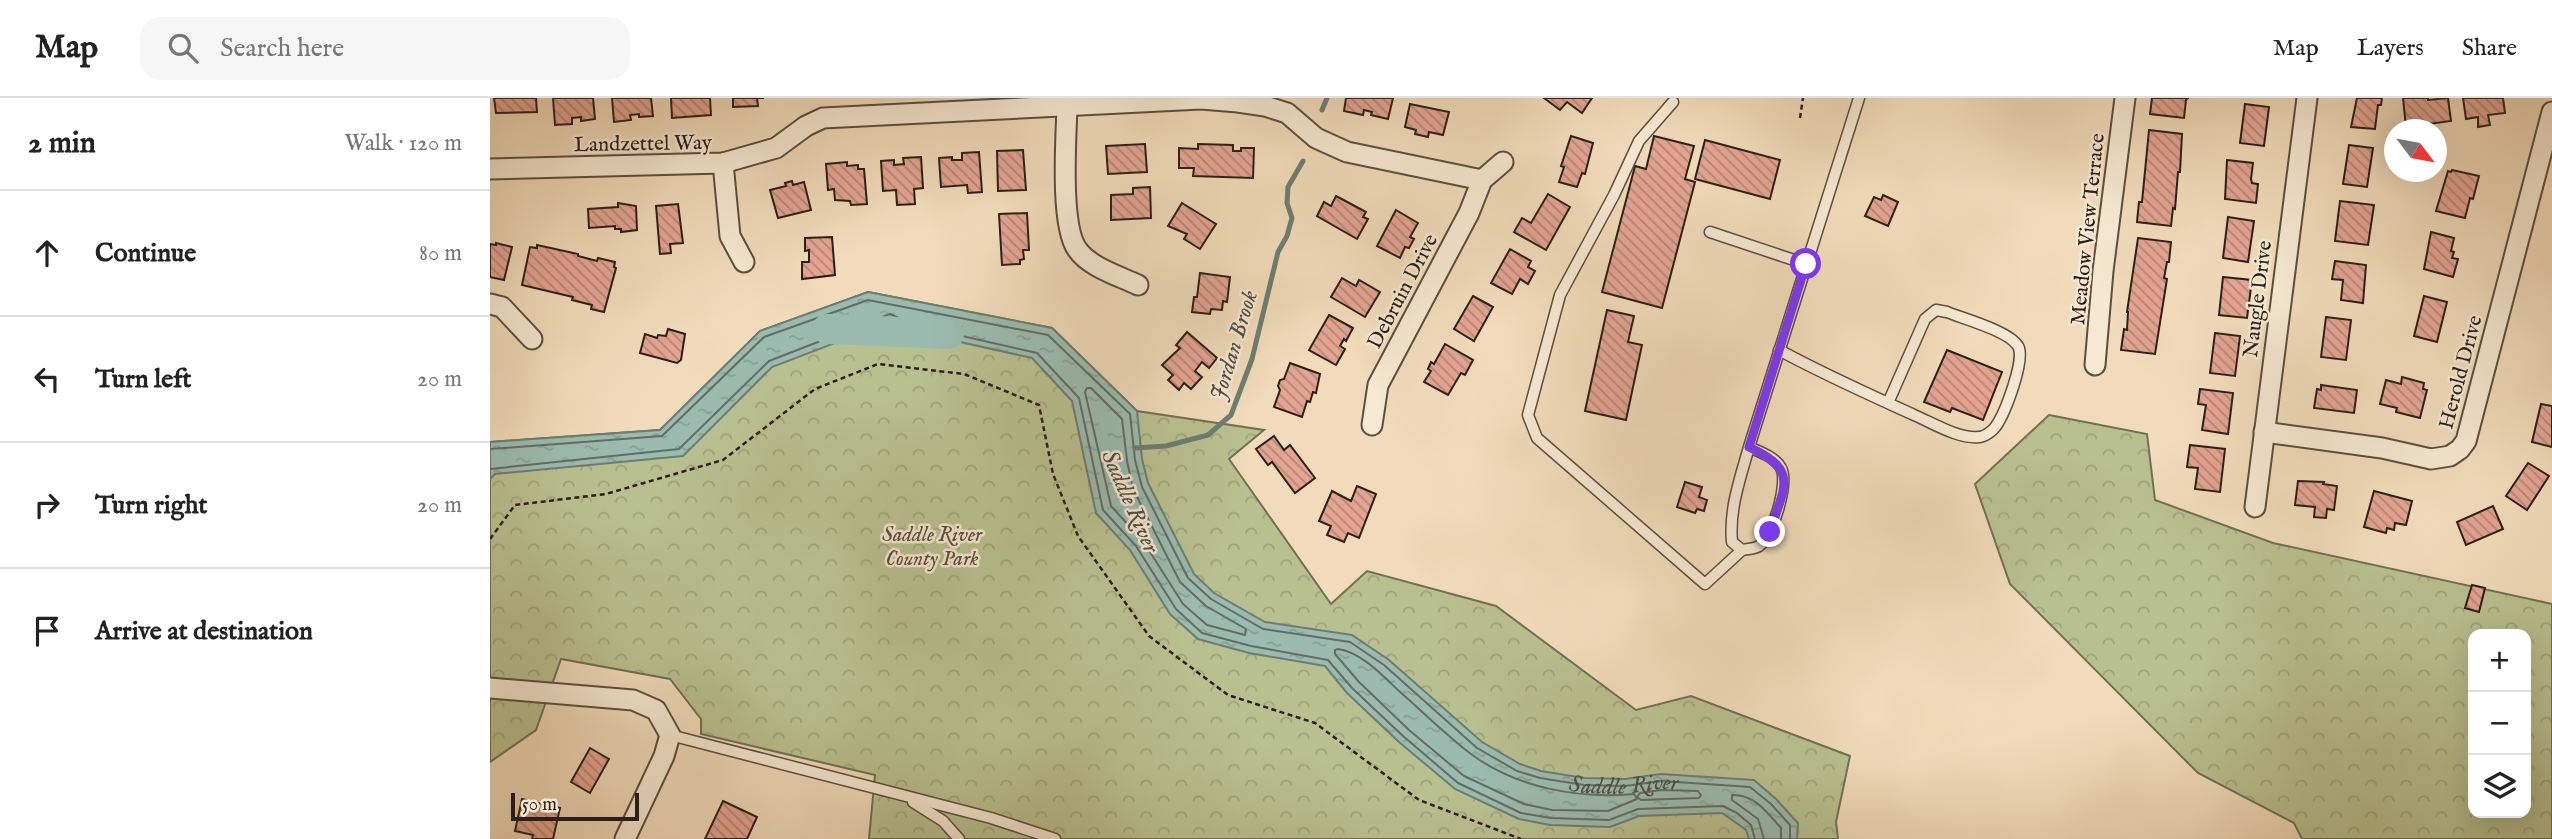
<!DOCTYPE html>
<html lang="en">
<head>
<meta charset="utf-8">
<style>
	:root { --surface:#fff; --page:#f6f6f6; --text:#222; --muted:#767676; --line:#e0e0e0 }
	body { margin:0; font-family:"IM FELL English",serif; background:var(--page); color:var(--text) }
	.controls { position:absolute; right:21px; bottom:21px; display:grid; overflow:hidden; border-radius:14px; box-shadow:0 7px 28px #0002 }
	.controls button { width:63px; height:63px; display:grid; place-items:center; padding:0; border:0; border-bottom:2px solid var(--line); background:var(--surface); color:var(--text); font:35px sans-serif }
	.compass { position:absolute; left:1894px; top:21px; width:63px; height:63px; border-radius:50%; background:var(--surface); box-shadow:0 7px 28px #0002; rotate:122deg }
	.scale { position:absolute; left:21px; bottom:18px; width:128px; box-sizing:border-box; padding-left:7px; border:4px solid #2b1f17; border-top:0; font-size:19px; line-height:24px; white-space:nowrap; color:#2b1f17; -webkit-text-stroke:5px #f6e8d2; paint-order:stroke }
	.stop { position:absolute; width:21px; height:21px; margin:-16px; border:5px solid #7c3aed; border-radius:50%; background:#fff }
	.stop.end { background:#7c3aed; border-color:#fff; box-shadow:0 2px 7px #0008 }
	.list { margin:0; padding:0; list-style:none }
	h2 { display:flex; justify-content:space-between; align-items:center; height:91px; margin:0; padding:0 28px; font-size:30px }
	h2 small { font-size:23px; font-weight:400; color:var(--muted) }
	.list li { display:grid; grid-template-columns:46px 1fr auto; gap:21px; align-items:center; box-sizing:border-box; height:126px; padding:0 28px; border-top:2px solid var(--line) }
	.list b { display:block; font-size:26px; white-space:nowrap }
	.list em { font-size:23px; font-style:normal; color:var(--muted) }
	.icon { flex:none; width:38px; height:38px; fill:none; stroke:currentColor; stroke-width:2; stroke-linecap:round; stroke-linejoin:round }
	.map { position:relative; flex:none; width:2062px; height:741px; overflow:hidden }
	header { display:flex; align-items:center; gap:42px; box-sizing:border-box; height:98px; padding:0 35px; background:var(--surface); border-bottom:2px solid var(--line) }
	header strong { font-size:33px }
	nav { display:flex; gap:38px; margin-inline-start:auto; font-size:24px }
	.search { width:490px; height:63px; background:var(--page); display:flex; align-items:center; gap:18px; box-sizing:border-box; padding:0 24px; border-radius:21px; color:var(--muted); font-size:26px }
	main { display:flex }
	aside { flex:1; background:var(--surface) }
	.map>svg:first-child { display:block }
</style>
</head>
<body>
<header>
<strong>Map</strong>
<div class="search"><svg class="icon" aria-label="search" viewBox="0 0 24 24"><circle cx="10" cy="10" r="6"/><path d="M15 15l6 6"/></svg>Search here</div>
<nav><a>Map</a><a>Layers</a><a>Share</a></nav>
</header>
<main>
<aside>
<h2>2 min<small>Walk · 120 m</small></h2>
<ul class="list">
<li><svg class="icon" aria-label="ahead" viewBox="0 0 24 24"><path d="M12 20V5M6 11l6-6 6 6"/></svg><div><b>Continue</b></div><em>80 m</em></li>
<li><svg class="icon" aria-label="left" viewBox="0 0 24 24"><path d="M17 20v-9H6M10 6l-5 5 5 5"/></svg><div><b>Turn left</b></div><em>20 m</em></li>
<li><svg class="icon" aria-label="right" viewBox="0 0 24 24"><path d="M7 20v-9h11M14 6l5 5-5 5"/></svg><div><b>Turn right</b></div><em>20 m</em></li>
<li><svg class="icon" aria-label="arrive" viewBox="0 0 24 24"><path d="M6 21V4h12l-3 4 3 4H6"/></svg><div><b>Arrive at destination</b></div></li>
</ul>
</aside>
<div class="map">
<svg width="2062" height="741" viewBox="0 0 2062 741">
	<defs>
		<pattern id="forest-crowns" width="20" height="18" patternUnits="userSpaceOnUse" patternTransform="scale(1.75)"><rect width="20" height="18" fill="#b9c090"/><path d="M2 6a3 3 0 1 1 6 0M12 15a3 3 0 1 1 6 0" fill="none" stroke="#9fa57b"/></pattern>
		<pattern id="water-ripples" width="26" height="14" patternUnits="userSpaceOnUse" patternTransform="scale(1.75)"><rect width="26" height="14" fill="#9bbbb0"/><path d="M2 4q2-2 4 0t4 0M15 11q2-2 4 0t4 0" fill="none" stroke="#86a097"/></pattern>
		<pattern id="building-back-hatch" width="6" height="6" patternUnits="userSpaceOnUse" patternTransform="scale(1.75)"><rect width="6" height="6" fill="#e3a492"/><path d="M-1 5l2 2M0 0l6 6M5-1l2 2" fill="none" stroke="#b88576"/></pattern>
	</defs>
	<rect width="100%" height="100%" fill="#f1dbba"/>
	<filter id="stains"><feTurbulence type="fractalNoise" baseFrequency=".00286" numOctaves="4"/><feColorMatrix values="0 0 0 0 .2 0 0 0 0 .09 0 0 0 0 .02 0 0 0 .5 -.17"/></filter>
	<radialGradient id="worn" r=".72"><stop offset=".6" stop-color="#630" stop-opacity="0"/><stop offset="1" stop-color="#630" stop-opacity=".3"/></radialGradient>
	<!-- forest -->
	<g fill="url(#forest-crowns)" stroke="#727054" stroke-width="2" fill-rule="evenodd">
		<polygon points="378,194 562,230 647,313 774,332 739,361 841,506 877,473 1006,508 1146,612 1201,598 1360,658 1346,724 1348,741 379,741 385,677 211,636 211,621 180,581 71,561 46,632 0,664 0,344 170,332 270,233"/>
		<path d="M1559,317l98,19 8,66 118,43 279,61v235h-250l-8,-16 -96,-50 -188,-189 -35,-100zM1983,536h53v179h-53z"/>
	</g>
	<!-- water -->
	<polygon fill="url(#water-ripples)" stroke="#6e7d73" stroke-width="2" points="378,194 562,230 647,313 652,361 658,385 704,476 724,495 775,524 862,537 899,562 992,644 1030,666 1051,673 1094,680 1135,681 1171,676 1264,682 1286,701 1308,725 1307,741 1259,741 1256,732 1232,715 1149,718 1120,729 1060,727 1029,721 965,691 909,644 857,595 835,568 759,555 708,541 680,516 640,452 606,415 582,303 542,260 421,233 402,223 282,269 193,358 5,376 0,381 0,344 170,332 270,233"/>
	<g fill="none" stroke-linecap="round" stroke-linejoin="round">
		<!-- shore -->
		<g stroke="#636d64" stroke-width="2">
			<polygon points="597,290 601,290 632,321 637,363 643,391 690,484 716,508 756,531 755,537 717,527 693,506 653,443 621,408 595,294"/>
			<path id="s1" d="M0,351l172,-13 102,-99 104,-37 180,35 82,79 5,46 7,27 46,91 23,21 52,30 87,13 34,23 93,83 40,23 23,7 44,7 41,1 36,-5 89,6 21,17 19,21v14"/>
			<polyline points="0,371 189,351 279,263 400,216 424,227 547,255 589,300 613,412 646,448 686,511 712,535 761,548 838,562 862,590 913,638 968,685 1031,715 1061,720 1119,722 1148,711 1233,708 1247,715 1261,727 1265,741"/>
			<path d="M848,551c23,3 45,27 61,42 24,21 47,44 72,63 46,34 107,45 163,40l3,5 -29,12 -56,-1 -28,-6 -60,-28 -55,-46 -50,-48 -24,-28v-4z"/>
			<polygon points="1171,692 1208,693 1211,697 1209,700 1151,702 1147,699 1150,695"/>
			<path d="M1274,741l-6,-20 -26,-19v-5c22,-1 35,17 49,33v11"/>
		</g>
		<!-- stream -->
		<g stroke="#6e7d73" stroke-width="5">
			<polyline points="832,12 837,0"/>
			<polyline points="645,350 676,348 718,337 741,317 762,261 788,154 797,138 802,120 797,105 798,89 813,63"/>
		</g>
		<!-- river -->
		<polyline stroke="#9bbbb0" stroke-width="30" points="337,231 459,236"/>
	</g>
	<!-- building -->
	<g fill="url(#building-back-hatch)" stroke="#2b1f17" stroke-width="2">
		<polygon points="4,0 46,0 47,14 6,15"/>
		<polygon points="63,0 103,0 105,21 91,23 91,19 82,20 82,26 65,27"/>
		<polygon points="122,0 161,0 163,18 149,19 149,16 140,17 141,22 124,24"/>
		<polygon points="181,0 220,0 221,17 182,20"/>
		<polygon points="243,0 274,0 267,0 268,8 243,9"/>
		<polygon points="856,0 903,0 898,21 881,17 882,14 874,12 873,17 854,13"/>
		<polygon points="1054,0 1102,0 1092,15 1077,4 1070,12"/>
		<polygon points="1662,0 1698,0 1696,2 1694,20 1660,16"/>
		<polygon points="1867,0 1892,0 1891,7 1888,7 1885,31 1861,29"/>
		<polygon points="1913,0 1938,0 1938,2 1958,0 1961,23 1916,29"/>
		<polygon points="1973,0 2013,0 2015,15 1998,17 2000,27 1988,29 1988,19 1976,21"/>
		<polygon points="920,6 959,14 953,37 939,34 938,39 925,36 926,32 915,29"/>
		<polygon points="1755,6 1779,9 1774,48 1750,45"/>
		<polygon points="1659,32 1692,36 1690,74 1688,74 1685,111 1683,110 1681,128 1647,124 1649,104 1652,104"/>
		<polygon points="1081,38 1103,45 1095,76 1092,75 1087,89 1069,84 1074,69 1071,68"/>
		<polygon points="1164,38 1204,48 1195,81 1205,84 1172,210 1112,194 1145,68 1156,71"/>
		<polygon points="1215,42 1290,62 1280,101 1205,81"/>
		<polygon points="655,46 657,74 618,76 616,48"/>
		<polygon points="708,46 743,47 743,53 751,53 751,50 764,50 763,80 703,78 704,70 689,70 689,50 708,51"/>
		<polygon points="1859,47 1883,50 1877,89 1853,86"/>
		<polygon points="533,52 536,92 508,93 507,53"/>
		<polygon points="489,54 492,94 478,95 477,87 451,89 449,60 462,59 462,62 472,62 472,55"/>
		<polygon points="431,59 433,90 424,91 425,106 407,107 406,92 393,93 391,63 404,62 404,67 414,66 413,60"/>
		<polygon points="1737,62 1763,65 1761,81 1762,85 1768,86 1766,105 1735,101"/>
		<polygon points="357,64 357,68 368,67 368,71 374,71 377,106 361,107 360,103 345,102 344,91 338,92 336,66"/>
		<polygon points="1962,72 1989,78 1983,101 1980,100 1975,120 1946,113 1958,73 1961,74"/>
		<polygon points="302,83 303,87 314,84 321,112 288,120 280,92 296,88 295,85"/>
		<polygon points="660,89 661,120 621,122 621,97 643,96 643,90"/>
		<polygon points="1058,96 1080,109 1056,152 1024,134 1032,120 1041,125"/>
		<polygon points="1393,97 1408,104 1398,128 1375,118 1384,99 1391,102"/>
		<polygon points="846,98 876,114 873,119 878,121 867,141 827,118 834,104 841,108"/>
		<polygon points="1850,103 1884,107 1878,147 1845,143"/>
		<polygon points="128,105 146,108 147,132 131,134 131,131 125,131 125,128 99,130 98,111 128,109"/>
		<polygon points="692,105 726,126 710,151 694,141 697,136 678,128"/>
		<polygon points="188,106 193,145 180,146 181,155 170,156 166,108"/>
		<polygon points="906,112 928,125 920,139 924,141 919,150 915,149 910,160 887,148"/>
		<polygon points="537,115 539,152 533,152 534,161 530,162 530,166 512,167 509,116"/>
		<polygon points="1738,119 1764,123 1758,164 1733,160"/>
		<polygon points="1941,134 1964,140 1961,153 1964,154 1962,160 1968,161 1963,179 1934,171"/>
		<polygon points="342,139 345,177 312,181 312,164 319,164 319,152 315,153 315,140"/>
		<polygon points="1648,140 1681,144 1679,164 1677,164 1674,180 1677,181 1665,256 1631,252 1634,231 1637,232 1638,214 1637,214"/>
		<polygon points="6,145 22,149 14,182 0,179 0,146 6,147"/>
		<polygon points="47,147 88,156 88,158 107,163 108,160 125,164 124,169 126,170 114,214 101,211 102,207 82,202 83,199 32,187 40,149 47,150"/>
		<polygon points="1020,151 1041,163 1038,169 1045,173 1038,186 1030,181 1022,196 1001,185"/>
		<polygon points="1845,163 1876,167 1873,205 1851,202 1853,182 1842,181"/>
		<polygon points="710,175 740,179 737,204 733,203 732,212 721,211 720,216 702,214 704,199 707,199"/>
		<polygon points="1733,179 1762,182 1757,220 1729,217"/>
		<polygon points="852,180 866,188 869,182 890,194 875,219 841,199"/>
		<polygon points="983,198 1003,209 984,243 964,231"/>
		<polygon points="1934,198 1957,204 1947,244 1924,238"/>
		<polygon points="1117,212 1144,218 1138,244 1152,247 1136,322 1095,313"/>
		<polygon points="839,217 863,230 856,243 854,241 850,248 855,251 846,267 819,252"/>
		<polygon points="1836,219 1861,222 1856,262 1831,259"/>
		<polygon points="178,231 195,236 191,262 187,265 150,255 155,236 167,240 168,237 176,238"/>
		<polygon points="697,234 727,260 719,270 712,264 705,273 712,279 701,291 694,285 689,292 678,282 683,277 672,267 690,250 686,247"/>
		<polygon points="1725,235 1750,238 1745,278 1720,275"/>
		<polygon points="955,246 983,262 975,277 971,275 958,297 934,284 941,273 938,271 941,264 944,266"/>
		<polygon points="1457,252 1512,274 1493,322 1462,310 1460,314 1434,304"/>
		<polygon points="800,265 830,276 826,295 823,294 820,304 817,303 812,319 784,309 790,292 788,288 790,282 794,281"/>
		<polygon points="1912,279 1934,285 1933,291 1937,292 1930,320 1906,314 1907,310 1890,306 1896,282 1911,286"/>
		<polygon points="1831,287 1867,292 1864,315 1824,310 1827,291 1831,292"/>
		<polygon points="1710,291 1743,295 1738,336 1712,332 1716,307 1708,306"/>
		<polygon points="2051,306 2062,308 2062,349 2042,344"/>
		<polygon points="784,338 794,352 800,347 825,380 805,395 782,364 778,367 766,351"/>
		<polygon points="1700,347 1735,351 1730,394 1705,391 1708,370 1697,369"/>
		<polygon points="2038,365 2059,378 2037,412 2016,398"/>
		<polygon points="1808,383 1834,384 1833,386 1847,388 1844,412 1837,411 1836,420 1824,419 1825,409 1805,407"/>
		<polygon points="1195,384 1212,389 1209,399 1217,402 1214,413 1207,411 1205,415 1187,409"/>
		<polygon points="867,388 886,396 869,440 858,435 854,444 837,437 841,428 829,423 842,393 861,403"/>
		<polygon points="1884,393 1922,403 1916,427 1905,425 1904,432 1897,430 1896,435 1874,429"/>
		<polygon points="2003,408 2013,431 1976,447 1967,424"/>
		<polygon points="1982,487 1995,490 1989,514 1975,510"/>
		<polygon points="100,650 119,661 100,695 81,684"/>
		<polygon points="32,701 70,710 63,741 42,741 43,737 25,733"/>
		<polygon points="233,703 267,719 257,741 215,741"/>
	</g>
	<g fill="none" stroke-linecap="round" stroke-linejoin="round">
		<defs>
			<g id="lane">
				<polyline points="1183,4 1149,43 1124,97 1070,197 1038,317 1047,340 1215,486 1252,452"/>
				<polyline points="1220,134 1316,166"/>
				<path d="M1289,252c44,24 89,44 135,65 19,8 44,24 65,22 5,0 14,-6 17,-11 9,-13 30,-67 22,-80 -9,-15 -54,-27 -71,-34l-11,-2 -11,9 -37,84"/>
				<path d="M1259,349c11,5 26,10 32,21 8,15 -8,68 -22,78 -4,3 -12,3 -17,4l-10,-8c-3,-33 8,-63 17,-95l110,-349"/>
				<polyline points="180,637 501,720 565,741"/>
				<polyline points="423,704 453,723 469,741"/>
			</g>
			<g id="street">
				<path d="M577,9c-1,31 -7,118 10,142 12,18 42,27 61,36"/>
				<polyline points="233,65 240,138 254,164"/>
				<polyline points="0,71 233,65 286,50 316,28 333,20 711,1 748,4 775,8 797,15 826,40 857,54 992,82"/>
				<polyline points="0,206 12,209 42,241"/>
				<polyline points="1605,267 1613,173 1635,0"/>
				<polyline points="882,327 888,287 979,115 992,82 1013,64"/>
				<polyline points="1774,334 1892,350 1941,361 1960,358 1970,351 1976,343 2062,14"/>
				<polyline points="1765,409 1817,0"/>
				<polyline points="0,590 143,602 166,612 180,637 174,658 135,741"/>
			</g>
		</defs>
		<!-- lane casing -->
		<use href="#lane" stroke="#5c4e40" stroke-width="13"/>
		<!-- street casing -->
		<use href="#street" stroke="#5c4e40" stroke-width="23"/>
		<!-- path -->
		<g stroke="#2b1f17" stroke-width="2.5" stroke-dasharray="5 3.5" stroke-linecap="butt">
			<polyline points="1310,20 1313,0"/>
			<polyline points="0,441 25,407 116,396 233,362 325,291 388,266 474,276 549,307 563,376 588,438 659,538 738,597 825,625 929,702 1031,741"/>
		</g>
		<!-- lane -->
		<use href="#lane" stroke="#f6e8d2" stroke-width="10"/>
		<!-- street -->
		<use href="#street" stroke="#f6e8d2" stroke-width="19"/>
	</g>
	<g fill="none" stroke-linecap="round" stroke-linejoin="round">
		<!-- route -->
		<path stroke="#7c3aed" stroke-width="9" d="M1280,434c14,-46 30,-61 -21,-85l57,-183"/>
	</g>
	<g text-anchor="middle" stroke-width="5" stroke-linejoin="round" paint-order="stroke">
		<!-- street labels -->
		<g font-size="21" fill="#2b1f17" stroke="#f6e8d2">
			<text transform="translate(153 45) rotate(-1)" y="7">Landzettel Way</text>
			<text transform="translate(1597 131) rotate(-84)" y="7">Meadow View Terrace</text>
			<text transform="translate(912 193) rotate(-62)" y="7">Debruin Drive</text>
			<text transform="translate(1767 201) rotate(-83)" y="7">Naugle Drive</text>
			<text transform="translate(1970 274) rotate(-75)" y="7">Herold Drive</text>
		</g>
		<!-- park labels -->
		<g font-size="21" font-style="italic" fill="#564f3b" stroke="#f6e8d2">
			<text x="442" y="443">Saddle River<tspan x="442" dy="24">County Park</tspan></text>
		</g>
		<!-- water labels -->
		<g font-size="23" font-style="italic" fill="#4d4e45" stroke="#f6e8d2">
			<text transform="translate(743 247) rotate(-73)" y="8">Jordan Brook</text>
			<text transform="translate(641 403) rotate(66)" y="8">Saddle River</text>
			<text dy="8" stroke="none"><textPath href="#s1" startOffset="1398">Saddle River</textPath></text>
		</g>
	</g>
	<rect width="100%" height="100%" filter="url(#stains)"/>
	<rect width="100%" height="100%" fill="url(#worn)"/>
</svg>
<div class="controls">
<button>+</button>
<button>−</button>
<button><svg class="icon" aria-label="layers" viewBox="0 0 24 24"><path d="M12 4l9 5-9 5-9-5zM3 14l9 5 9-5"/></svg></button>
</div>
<svg class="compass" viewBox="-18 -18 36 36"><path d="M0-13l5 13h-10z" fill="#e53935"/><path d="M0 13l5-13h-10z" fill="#767676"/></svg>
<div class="scale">50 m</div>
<div class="stop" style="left:1316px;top:166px"></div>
<div class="stop end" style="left:1280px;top:434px"></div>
</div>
</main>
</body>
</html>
